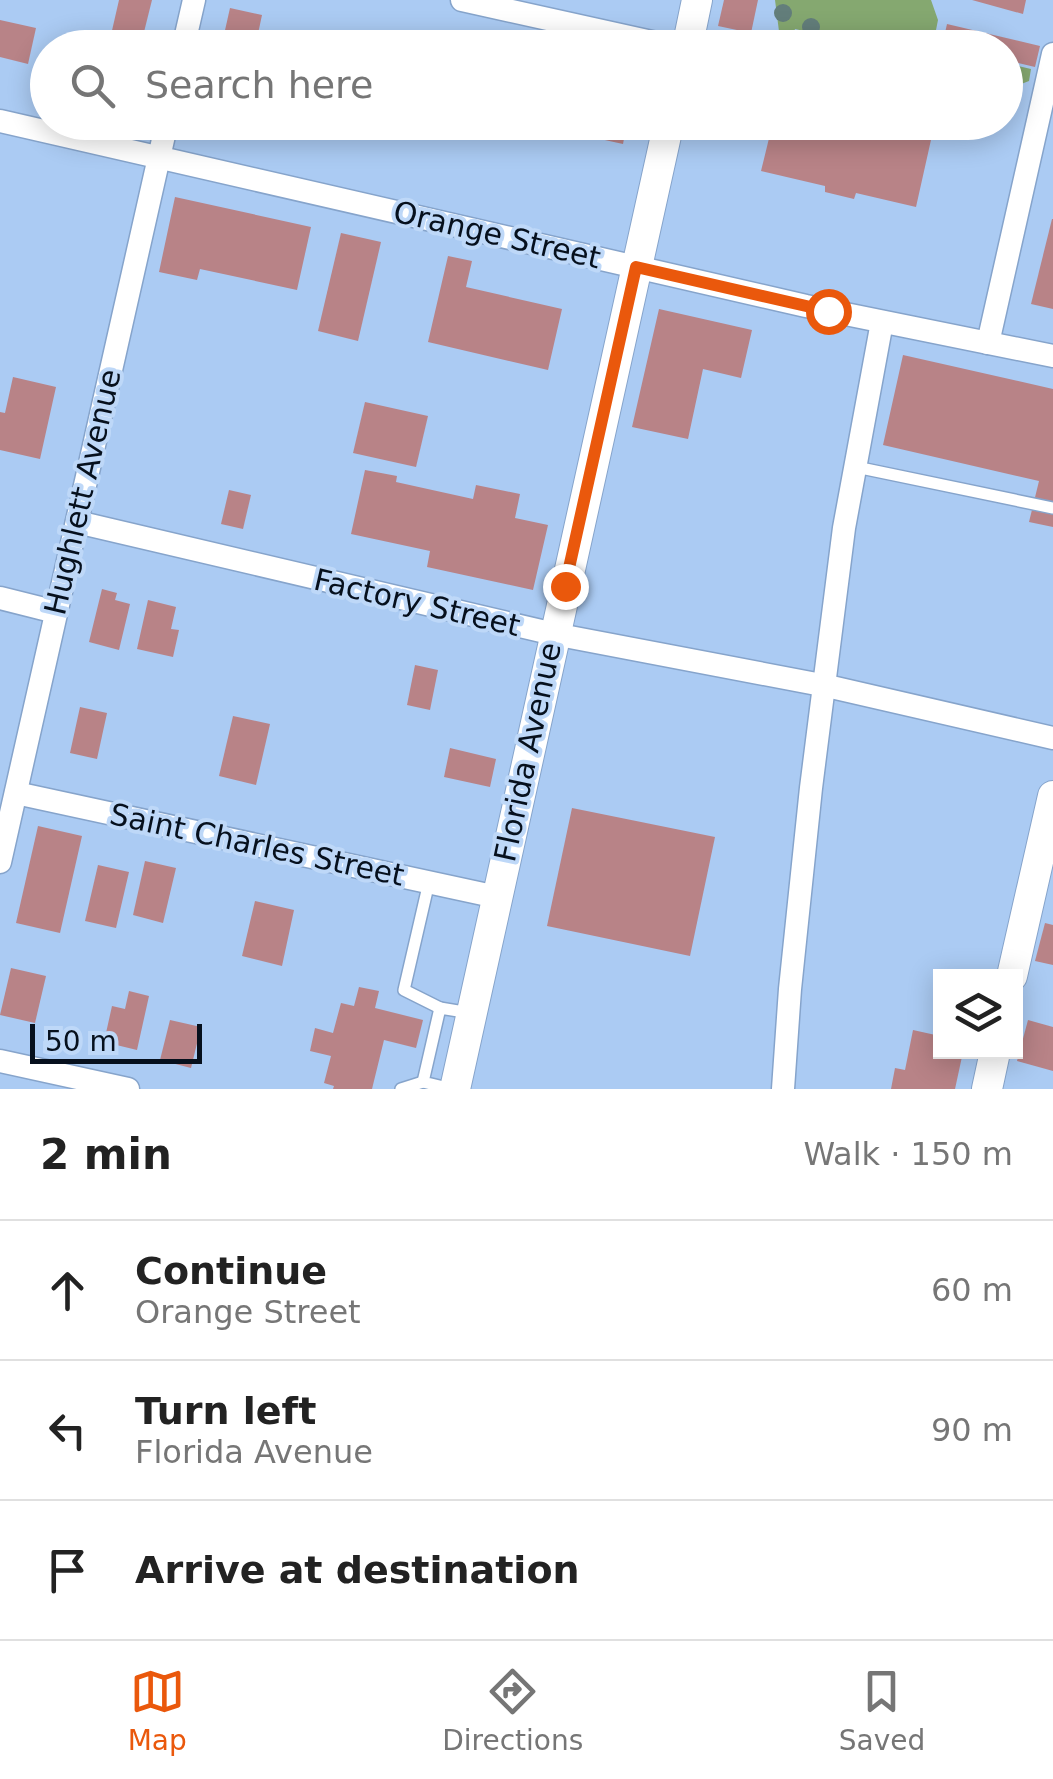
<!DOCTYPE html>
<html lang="en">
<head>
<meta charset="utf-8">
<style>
	:root { --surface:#fff; --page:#f2f2f2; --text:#222; --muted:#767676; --line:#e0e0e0; --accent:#ea580c }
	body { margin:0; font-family:"DejaVu Sans",sans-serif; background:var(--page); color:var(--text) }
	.controls { position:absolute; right:30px; bottom:30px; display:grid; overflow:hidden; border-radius:0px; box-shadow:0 5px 25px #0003 }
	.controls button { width:90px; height:90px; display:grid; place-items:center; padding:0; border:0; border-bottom:2px solid var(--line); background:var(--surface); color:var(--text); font:50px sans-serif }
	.scale { position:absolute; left:30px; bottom:25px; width:172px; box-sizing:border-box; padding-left:10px; border:5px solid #06101d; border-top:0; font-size:28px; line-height:35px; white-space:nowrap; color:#06101d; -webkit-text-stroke:8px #bed8f8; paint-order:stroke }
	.stop { position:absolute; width:30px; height:30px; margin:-22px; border:8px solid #ea580c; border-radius:50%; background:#fff }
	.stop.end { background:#ea580c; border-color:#fff; box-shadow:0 2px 10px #0008 }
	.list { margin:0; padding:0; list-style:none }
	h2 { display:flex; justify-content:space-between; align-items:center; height:130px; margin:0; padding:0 40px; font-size:42px }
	h2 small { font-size:32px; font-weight:400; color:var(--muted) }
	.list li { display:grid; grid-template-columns:65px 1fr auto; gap:30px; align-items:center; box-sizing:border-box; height:140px; padding:0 40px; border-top:2px solid var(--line) }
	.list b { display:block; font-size:38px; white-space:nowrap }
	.list p { margin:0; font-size:32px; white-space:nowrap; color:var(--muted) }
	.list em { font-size:32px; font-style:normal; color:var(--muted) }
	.icon { flex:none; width:55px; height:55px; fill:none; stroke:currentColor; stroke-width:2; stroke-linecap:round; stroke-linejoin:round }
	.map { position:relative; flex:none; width:1053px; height:1089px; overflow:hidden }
	.search { position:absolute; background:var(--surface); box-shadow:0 5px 25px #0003; left:30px; right:30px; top:30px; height:110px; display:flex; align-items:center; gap:25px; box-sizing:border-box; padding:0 35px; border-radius:55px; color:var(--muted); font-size:38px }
	.sheet { height:550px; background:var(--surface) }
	nav { display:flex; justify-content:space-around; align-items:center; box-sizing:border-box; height:140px; border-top:2px solid var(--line); background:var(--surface); font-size:28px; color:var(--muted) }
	nav a { display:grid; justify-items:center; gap:5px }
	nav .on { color:var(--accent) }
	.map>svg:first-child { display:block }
</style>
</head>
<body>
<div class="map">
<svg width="1053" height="1089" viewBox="0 0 1053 1089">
	<rect width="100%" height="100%" fill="#abcbf3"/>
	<!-- green -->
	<g fill="#85a870">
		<polygon points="775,0 931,0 938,20 933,45 943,47 875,47 795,29 790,47 781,47"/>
		<polygon points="1006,63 1031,69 1029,81 1013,87 1006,86"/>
	</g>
	<!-- building -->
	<g fill="#b88387">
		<polygon points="119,0 152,0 140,48 108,48"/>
		<polygon points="724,0 758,0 751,33 718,26"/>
		<polygon points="972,0 1026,0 1023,14"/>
		<polygon points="230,8 262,15 255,48 221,48"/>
		<polygon points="0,20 36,28 28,64 0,57"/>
		<polygon points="947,24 1040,46 1035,67 1006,60 1006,48 942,46"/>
		<polygon points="792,40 816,46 816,48 790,48"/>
		<polygon points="585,122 627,122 623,144 582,135"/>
		<polygon points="773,122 935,122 916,207 856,193 854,199 825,192 825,186 761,171"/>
		<polygon points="175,197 311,227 297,290 200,269 197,280 159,272"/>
		<polygon points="1052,219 1053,219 1053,309 1031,304"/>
		<polygon points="341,233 381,242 358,341 318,331"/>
		<polygon points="448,256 472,261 466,287 562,309 548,370 428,342"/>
		<polygon points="659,309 752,330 741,378 703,369 688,439 632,427"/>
		<polygon points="903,355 1053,389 1053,527 1029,522 1039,481 883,445"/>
		<polygon points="13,377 56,387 40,459 0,450 0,412 5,413"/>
		<polygon points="365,402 428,416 416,467 353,453"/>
		<polygon points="365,470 397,476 396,482 473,499 476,485 520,494 515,518 548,525 533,590 427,567 430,551 351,534"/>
		<polygon points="229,490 251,495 243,529 221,524"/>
		<polygon points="102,589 117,593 115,600 130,604 119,650 89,642"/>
		<polygon points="148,600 176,607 171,629 179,630 173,657 137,649"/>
		<polygon points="415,665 438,670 430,710 407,705"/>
		<polygon points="80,707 107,713 97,759 70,753"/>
		<polygon points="233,716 270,724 256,785 219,776"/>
		<polygon points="450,748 496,759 490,787 444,777"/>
		<polygon points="572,808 715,837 690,956 547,926"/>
		<polygon points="38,826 82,836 60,933 16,923"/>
		<polygon points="145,861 176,868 163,923 133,915"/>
		<polygon points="98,865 129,872 116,928 85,921"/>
		<polygon points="255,901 294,910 282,966 242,956"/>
		<polygon points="1045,923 1053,925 1053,965 1035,961"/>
		<polygon points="11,968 46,976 35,1023 0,1015"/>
		<polygon points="359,987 379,991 375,1008 423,1020 416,1048 384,1040 372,1089 333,1089 334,1086 324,1083 331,1056 310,1051 315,1028 333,1033 341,1003 354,1006"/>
		<polygon points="129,991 149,996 137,1050 104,1042 112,1006 125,1009"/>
		<polygon points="170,1020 201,1027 191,1068 160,1060"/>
		<polygon points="1028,1020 1053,1027 1053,1071 1017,1061"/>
		<polygon points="913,1030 940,1036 940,1052 963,1052 955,1089 891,1089 895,1068 905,1070"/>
	</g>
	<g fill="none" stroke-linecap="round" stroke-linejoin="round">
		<defs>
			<g id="service">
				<polyline points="856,467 1053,508"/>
				<polyline points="429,882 404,990 440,1008"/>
				<polyline points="401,1089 423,1082"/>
				<polyline points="452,1089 423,1082 440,1008 470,1013"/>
			</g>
			<g id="minor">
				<polyline points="462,0 679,48"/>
				<polyline points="183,48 194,0"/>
				<polyline points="0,121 806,306 1053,356"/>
				<polyline points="988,343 1053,54"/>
				<polyline points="77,522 554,634 827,686 1053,738"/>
				<polyline points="0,598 56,612"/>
				<polyline points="16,793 497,897"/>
				<polyline points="0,862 167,122"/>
				<polyline points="0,1061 128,1089"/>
				<polyline points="783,1089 790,989 811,788 844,528 882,322"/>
			</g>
			<g id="tertiary">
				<polyline points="687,48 697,0"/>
				<polyline points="1012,976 1053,796"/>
				<polyline points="455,1089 669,122"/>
				<polyline points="987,1089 995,1052"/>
			</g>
		</defs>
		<!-- service casing -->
		<use href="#service" stroke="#86a4cb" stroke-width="14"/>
		<!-- minor casing -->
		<use href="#minor" stroke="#86a4cb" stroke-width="25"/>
		<!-- tertiary casing -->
		<use href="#tertiary" stroke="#86a4cb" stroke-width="32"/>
		<!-- service -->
		<use href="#service" stroke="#fff" stroke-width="11"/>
		<!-- minor -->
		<use href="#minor" stroke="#fff" stroke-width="22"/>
		<!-- tertiary -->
		<use href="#tertiary" stroke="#fff" stroke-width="30"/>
	</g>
	<!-- trees -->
	<g fill="#637e7b">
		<circle cx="783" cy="13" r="9"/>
		<circle cx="811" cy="27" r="9"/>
	</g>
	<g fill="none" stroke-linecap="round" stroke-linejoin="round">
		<!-- route -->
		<polyline stroke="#ea580c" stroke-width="12" points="565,586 636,267 828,311"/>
	</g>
	<g text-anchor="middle" stroke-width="8" stroke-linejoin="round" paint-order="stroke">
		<!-- street labels -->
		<g font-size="30" fill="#06101d" stroke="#bed8f8">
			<text transform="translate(497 235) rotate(13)" y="10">Orange Street</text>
			<text transform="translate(83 492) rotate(-77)" y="10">Hughlett Avenue</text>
			<text transform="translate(417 603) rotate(13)" y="10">Factory Street</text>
			<text transform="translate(528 752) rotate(-78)" y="10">Florida Avenue</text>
			<text transform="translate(257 845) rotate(12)" y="10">Saint Charles Street</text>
		</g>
	</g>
</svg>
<div class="controls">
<button><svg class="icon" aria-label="layers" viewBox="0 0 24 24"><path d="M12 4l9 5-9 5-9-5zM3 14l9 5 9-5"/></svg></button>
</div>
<div class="scale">50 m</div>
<div class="stop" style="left:828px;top:311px"></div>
<div class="stop end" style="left:565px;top:586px"></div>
<div class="search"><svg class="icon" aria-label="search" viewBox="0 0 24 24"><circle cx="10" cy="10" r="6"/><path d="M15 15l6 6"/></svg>Search here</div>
</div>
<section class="sheet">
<h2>2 min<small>Walk · 150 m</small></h2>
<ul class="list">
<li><svg class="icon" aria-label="ahead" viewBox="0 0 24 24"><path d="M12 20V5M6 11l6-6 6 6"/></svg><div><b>Continue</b><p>Orange Street</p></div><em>60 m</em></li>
<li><svg class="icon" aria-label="left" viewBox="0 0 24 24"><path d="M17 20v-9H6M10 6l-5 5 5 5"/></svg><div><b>Turn left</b><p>Florida Avenue</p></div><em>90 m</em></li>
<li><svg class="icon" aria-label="arrive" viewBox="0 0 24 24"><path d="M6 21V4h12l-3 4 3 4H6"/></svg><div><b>Arrive at destination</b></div></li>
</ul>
</section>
<nav>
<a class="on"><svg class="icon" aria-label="map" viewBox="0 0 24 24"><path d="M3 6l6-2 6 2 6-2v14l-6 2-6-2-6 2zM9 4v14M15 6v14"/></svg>Map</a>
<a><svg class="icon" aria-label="directions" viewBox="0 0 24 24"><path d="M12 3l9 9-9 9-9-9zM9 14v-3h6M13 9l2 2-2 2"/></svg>Directions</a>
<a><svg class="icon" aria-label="saved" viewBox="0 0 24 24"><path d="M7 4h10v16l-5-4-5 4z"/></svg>Saved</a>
</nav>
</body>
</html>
